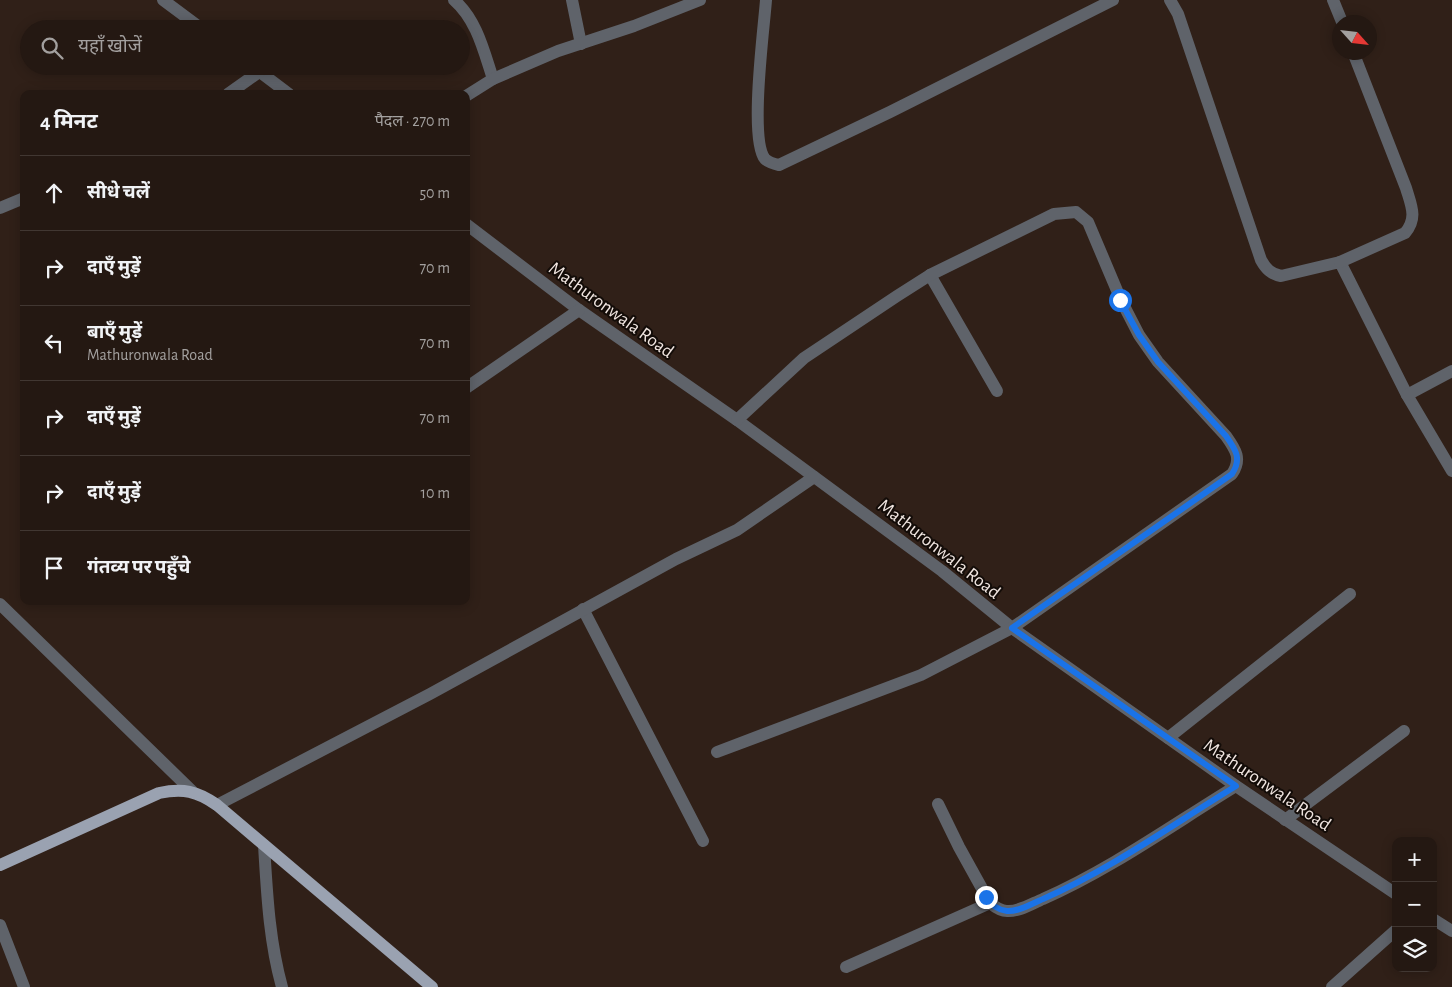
<!DOCTYPE html>
<html lang="hi">
<head>
<meta charset="utf-8">
<style>
	:root { --surface:#241812; --page:#2c211b; --text:#f1f3f6; --muted:#a3a09f; --line:#413732 }
	body { margin:0; font-family:"Alegreya Sans","Noto Sans Devanagari",sans-serif; background:var(--page); color:var(--text) }
	.controls { position:absolute; right:15px; bottom:15px; display:grid; overflow:hidden; border-radius:10px; box-shadow:0 2px 12px #0003 }
	.controls button { width:45px; height:45px; display:grid; place-items:center; padding:0; border:0; border-bottom:1px solid var(--line); background:var(--surface); color:var(--text); font:25px sans-serif }
	.compass { position:absolute; left:1332px; top:15px; width:45px; height:45px; border-radius:50%; background:var(--surface); box-shadow:0 2px 12px #0003; rotate:117deg }
	.stop { position:absolute; width:15px; height:15px; margin:-11px; border:4px solid #1a73e8; border-radius:50%; background:#fff }
	.stop.end { background:#1a73e8; border-color:#fff; box-shadow:0 1px 5px #0008 }
	.list { margin:0; padding:0; list-style:none }
	h2 { display:flex; justify-content:space-between; align-items:center; height:65px; margin:0; padding:0 20px; font-size:21px }
	h2 small { font-size:16px; font-weight:400; color:var(--muted) }
	.list li { display:grid; grid-template-columns:32px 1fr auto; gap:15px; align-items:center; box-sizing:border-box; height:75px; padding:0 20px; border-top:1px solid var(--line) }
	.list b { display:block; font-size:19px; white-space:nowrap }
	.list p { margin:0; font-size:16px; white-space:nowrap; color:var(--muted) }
	.list em { font-size:16px; font-style:normal; color:var(--muted) }
	.icon { flex:none; width:28px; height:28px; fill:none; stroke:currentColor; stroke-width:2; stroke-linecap:round; stroke-linejoin:round }
	.map { position:relative; flex:none; width:1452px; height:987px; overflow:hidden }
	.search { position:absolute; background:var(--surface); box-shadow:0 2px 12px #0003; left:20px; top:20px; width:450px; height:55px; display:flex; align-items:center; gap:12px; box-sizing:border-box; padding:0 18px; border-radius:28px; color:var(--muted); font-size:19px }
	.panel { position:absolute; background:var(--surface); box-shadow:0 2px 12px #0003; left:20px; top:90px; width:450px; height:515px; border-radius:10px }
	.map>svg:first-child { display:block }
</style>
</head>
<body>
<div class="map">
<svg width="1452" height="987" viewBox="0 0 1452 987">
	<rect width="100%" height="100%" fill="#302018"/>
	<g fill="none" stroke-linecap="round" stroke-linejoin="round">
		<!-- minor -->
		<g stroke="#5f636a" stroke-width="12">
			<polyline points="163,0 202,29"/>
			<path d="M454,0c23,20 30,52 39,79"/>
			<polyline points="572,0 581,44"/>
			<path d="M766,0c-2,28 -17,140 -1,159 4,4 9,5 14,6l111,-53 223,-112"/>
			<path d="M1170,0l8,14 83,246c5,9 10,14 20,16l59,-14 67,133 45,76"/>
			<polyline points="1333,0 1342,22"/>
			<polyline points="252,66 289,94"/>
			<polyline points="228,94 259,72"/>
			<polyline points="466,96 493,79 558,51 634,26 700,0"/>
			<polyline points="0,208 24,198"/>
			<polyline points="466,224 579,310 737,420 942,571 1012,628 1236,786 1396,894"/>
			<path d="M1340,262l65,-29c13,-15 6,-28 1,-45l-53,-136"/>
			<polyline points="930,275 997,391"/>
			<polyline points="466,388 579,310"/>
			<polyline points="1407,395 1452,371"/>
			<polyline points="0,604 192,791"/>
			<polyline points="583,609 703,841"/>
			<polyline points="1168,738 1350,594"/>
			<path d="M717,752l204,-77 91,-47 220,-154c10,-15 4,-24 -6,-38l-68,-74 -19,-27 -18,-35 -33,-78 -12,-10 -22,2 -124,61 -33,21 -93,62 -67,62"/>
			<path d="M938,804l21,43 31,56c5,4 11,8 17,8 12,1 26,-8 36,-12 68,-30 129,-74 193,-113"/>
			<polyline points="217,805 430,694 676,559 737,530 814,477"/>
			<polyline points="1285,820 1404,731"/>
			<path d="M264,845c3,48 5,95 18,142"/>
			<polyline points="1433,919 1452,931"/>
			<polyline points="0,925 24,987"/>
			<polyline points="846,967 990,903"/>
			<polyline points="1332,987 1396,930"/>
		</g>
		<!-- major -->
		<path stroke="#9aa2b1" stroke-width="12" d="M0,865l159,-72c24,-5 38,-2 58,12l215,182"/>
	</g>
	<g fill="none" stroke-linecap="round" stroke-linejoin="round">
		<!-- route -->
		<path stroke="#1a73e8" stroke-width="6" d="M986,897c5,8 11,13 21,14 12,1 26,-8 36,-12 68,-30 129,-74 193,-113l-224,-158 220,-154c10,-15 4,-24 -6,-38l-68,-74 -19,-27 -19,-35"/>
	</g>
	<g text-anchor="middle" stroke-width="4" stroke-linejoin="round" paint-order="stroke">
		<!-- street labels -->
		<g font-size="19" fill="#f0e5e0" stroke="#130c08">
			<text transform="translate(612 309) rotate(36)" y="7">Mathuronwala Road</text>
			<text transform="translate(940 548) rotate(38)" y="7">Mathuronwala Road</text>
			<text transform="translate(1268 784) rotate(34)" y="7">Mathuronwala Road</text>
		</g>
	</g>
</svg>
<div class="controls">
<button>+</button>
<button>−</button>
<button><svg class="icon" aria-label="layers" viewBox="0 0 24 24"><path d="M12 4l9 5-9 5-9-5zM3 14l9 5 9-5"/></svg></button>
</div>
<svg class="compass" viewBox="-18 -18 36 36"><path d="M0-13l5 13h-10z" fill="#e53935"/><path d="M0 13l5-13h-10z" fill="#a3a09f"/></svg>
<div class="stop" style="left:1120px;top:300px"></div>
<div class="stop end" style="left:986px;top:897px"></div>
<div class="search"><svg class="icon" aria-label="search" viewBox="0 0 24 24"><circle cx="10" cy="10" r="6"/><path d="M15 15l6 6"/></svg>यहाँ खोजें</div>
<section class="panel">
<h2>4 मिनट<small>पैदल · 270 m</small></h2>
<ul class="list">
<li><svg class="icon" aria-label="ahead" viewBox="0 0 24 24"><path d="M12 20V5M6 11l6-6 6 6"/></svg><div><b>सीधे चलें</b></div><em>50 m</em></li>
<li><svg class="icon" aria-label="right" viewBox="0 0 24 24"><path d="M7 20v-9h11M14 6l5 5-5 5"/></svg><div><b>दाएँ मुड़ें</b></div><em>70 m</em></li>
<li><svg class="icon" aria-label="left" viewBox="0 0 24 24"><path d="M17 20v-9H6M10 6l-5 5 5 5"/></svg><div><b>बाएँ मुड़ें</b><p>Mathuronwala Road</p></div><em>70 m</em></li>
<li><svg class="icon" aria-label="right" viewBox="0 0 24 24"><path d="M7 20v-9h11M14 6l5 5-5 5"/></svg><div><b>दाएँ मुड़ें</b></div><em>70 m</em></li>
<li><svg class="icon" aria-label="right" viewBox="0 0 24 24"><path d="M7 20v-9h11M14 6l5 5-5 5"/></svg><div><b>दाएँ मुड़ें</b></div><em>10 m</em></li>
<li><svg class="icon" aria-label="arrive" viewBox="0 0 24 24"><path d="M6 21V4h12l-3 4 3 4H6"/></svg><div><b>गंतव्य पर पहुँचे</b></div></li>
</ul>
</section>
</div>
</body>
</html>
